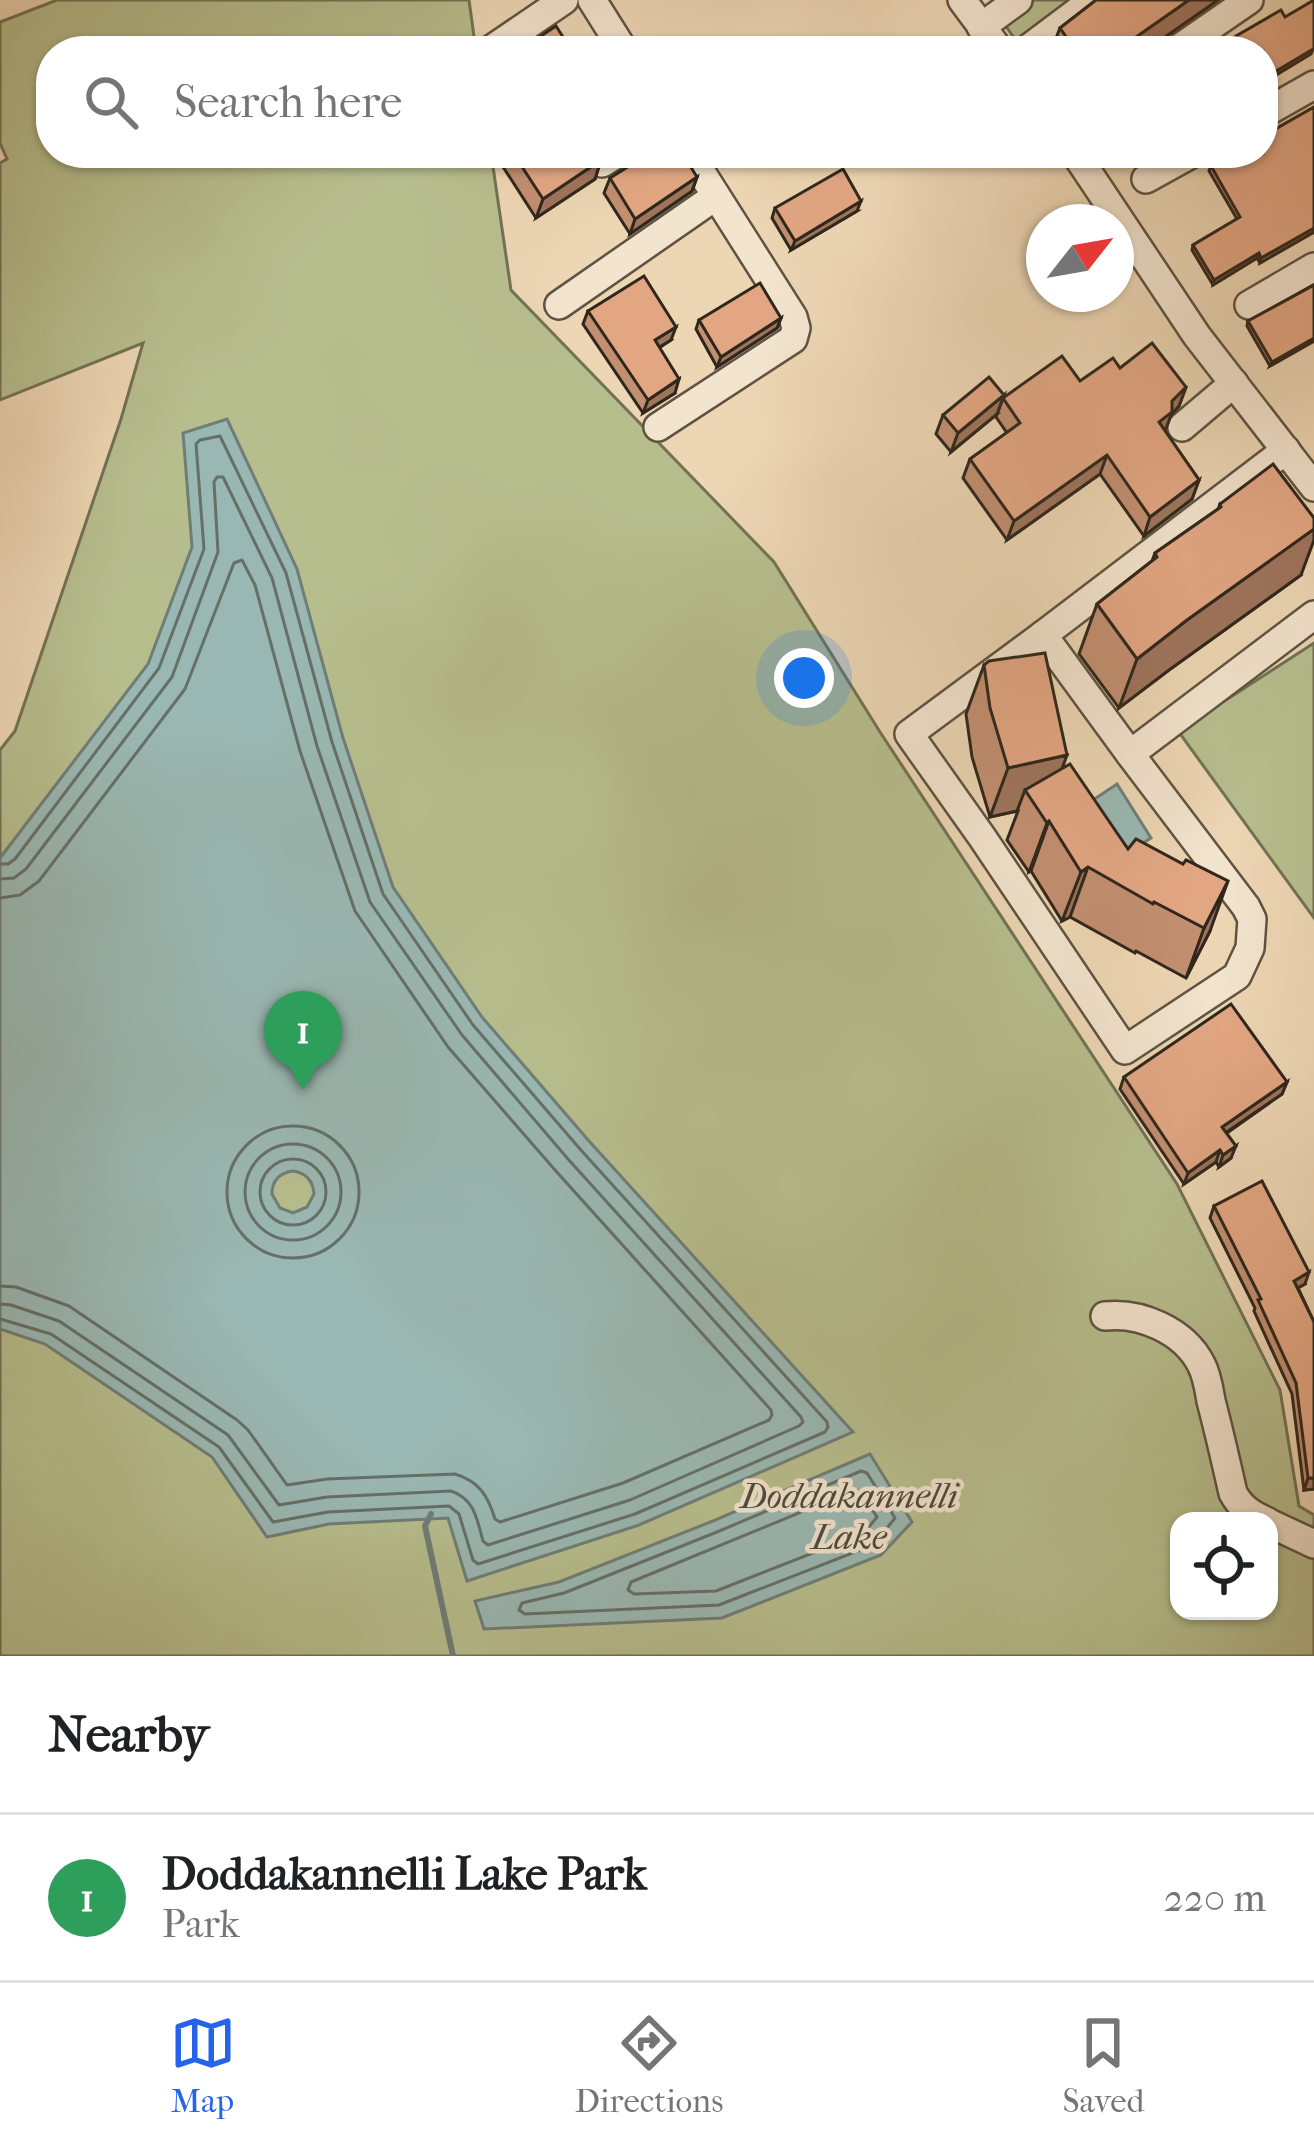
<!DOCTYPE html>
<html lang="en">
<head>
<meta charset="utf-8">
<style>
	:root { --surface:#fff; --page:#f6f6f6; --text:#202124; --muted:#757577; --line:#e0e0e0; --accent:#2563eb }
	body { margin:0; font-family:"IM FELL French Canon",serif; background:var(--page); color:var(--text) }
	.controls { position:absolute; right:36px; bottom:36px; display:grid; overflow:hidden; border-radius:24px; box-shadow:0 3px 9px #0004 }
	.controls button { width:108px; height:108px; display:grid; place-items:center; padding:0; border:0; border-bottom:3px solid var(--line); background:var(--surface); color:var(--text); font:60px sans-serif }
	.compass { position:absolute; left:1026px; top:204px; width:108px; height:108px; border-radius:50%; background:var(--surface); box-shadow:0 3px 9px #0004; rotate:59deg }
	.you { position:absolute; left:804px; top:678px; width:42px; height:42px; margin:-30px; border:9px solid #fff; border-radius:50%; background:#1a73e8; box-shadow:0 0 0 18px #1a73e833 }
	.badge { display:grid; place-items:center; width:78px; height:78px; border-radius:50%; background:var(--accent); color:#fff; font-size:39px; font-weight:700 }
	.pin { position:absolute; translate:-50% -99px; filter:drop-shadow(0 3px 6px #0008) }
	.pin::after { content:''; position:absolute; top:63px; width:42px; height:36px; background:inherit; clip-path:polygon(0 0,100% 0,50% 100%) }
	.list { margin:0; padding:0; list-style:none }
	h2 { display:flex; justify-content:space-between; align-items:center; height:156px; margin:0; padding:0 48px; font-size:51px }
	h2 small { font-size:39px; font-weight:400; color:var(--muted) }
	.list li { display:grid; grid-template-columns:78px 1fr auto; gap:36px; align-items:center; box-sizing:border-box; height:168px; padding:0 48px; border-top:3px solid var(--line) }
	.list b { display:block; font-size:45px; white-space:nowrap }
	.list p { margin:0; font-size:39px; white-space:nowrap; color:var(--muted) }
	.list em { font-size:39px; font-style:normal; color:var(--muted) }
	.icon { flex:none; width:66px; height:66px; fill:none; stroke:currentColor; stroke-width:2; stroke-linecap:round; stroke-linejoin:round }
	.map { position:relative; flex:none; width:1314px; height:1656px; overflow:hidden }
	.search { position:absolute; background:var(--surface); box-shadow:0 3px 9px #0004; left:36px; right:36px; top:36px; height:132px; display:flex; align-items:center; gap:30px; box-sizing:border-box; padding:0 42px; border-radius:48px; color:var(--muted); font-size:45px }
	.sheet { height:324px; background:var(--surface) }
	nav { display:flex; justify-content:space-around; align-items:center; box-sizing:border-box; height:168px; border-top:3px solid var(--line); background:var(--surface); font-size:33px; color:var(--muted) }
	nav a { display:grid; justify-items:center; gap:6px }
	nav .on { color:var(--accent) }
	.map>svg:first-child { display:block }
</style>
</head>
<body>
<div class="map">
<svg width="1314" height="1656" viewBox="0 0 1314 1656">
	<rect width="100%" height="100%" fill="#edd6b4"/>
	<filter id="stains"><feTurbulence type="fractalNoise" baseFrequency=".00167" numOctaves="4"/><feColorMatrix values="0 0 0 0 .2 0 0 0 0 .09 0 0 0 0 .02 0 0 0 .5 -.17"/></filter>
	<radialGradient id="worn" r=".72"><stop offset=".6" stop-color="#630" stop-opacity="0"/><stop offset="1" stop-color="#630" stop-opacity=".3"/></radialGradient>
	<!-- green -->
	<g fill="#b7be8e" stroke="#737255" stroke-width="3" fill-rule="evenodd">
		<path d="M57,0h412l7,51h-425v102h440l20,137 263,272 106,170 297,452 103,206 19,116 15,9v141h-1314v-906l15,-19 106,-312 22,-76 -143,57v-237l7,-4 -7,-16v-121zM1179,1521h90v90h-90z"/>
		<polygon points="1026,0 1077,0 1019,45 1001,19"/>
		<polygon points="1314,643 1314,918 1178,731"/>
	</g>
	<!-- water -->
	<g fill="#9ab8b3" stroke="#6f7e77" stroke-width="3" fill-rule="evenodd">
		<path d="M227,419l70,150 46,169 50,149 89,130 107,124 264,291 -214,93 -172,56 -19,-63 -119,6 -62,13 -55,-80 -167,-113 -45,-15v-471l148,-194 44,-117 -9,-114zM293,1171c13,2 20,9 21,23l-7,13 -14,6 -13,-5 -8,-14c0,-13 7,-21 21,-23z"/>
		<polygon points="1117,784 1151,838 1116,860 1081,808"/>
		<polygon points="870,1454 912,1522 881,1555 722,1618 484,1629 475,1601 559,1582 713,1521"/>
	</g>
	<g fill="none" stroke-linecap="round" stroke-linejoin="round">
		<!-- shore -->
		<g stroke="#647068" stroke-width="3">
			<polyline points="0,864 8,864 15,859 159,668 204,549 196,444 200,440 220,436 286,573 332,742 383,894 473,1025 580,1149 827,1422 828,1427 825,1432 635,1514 478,1564 473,1560 459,1514 449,1506 328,1512 273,1522 219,1447 51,1334 0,1319"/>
			<path d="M0,879l14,-1 12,-9 146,-192 46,-125 -4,-70 3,-5h6l49,101 45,168 53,156 92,133 106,124 233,258 2,5 -4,4 -169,74 -142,45 -5,-4c-6,-21 -8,-42 -32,-50l-124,6 -48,8 -51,-70 -169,-114 -48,-16 -11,-1"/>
			<path d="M0,898l20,-3 19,-14 146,-192 49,-126 8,-3 13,25 45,166 55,160 93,136 107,123 216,240 1,5 -3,5 -146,63 -123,39 -5,-3c-7,-23 -16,-38 -40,-45l-128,5 -40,6 -39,-55 -11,-10 -168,-114 -53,-19 -16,-1"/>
			<circle cx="293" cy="1192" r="66"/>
			<circle cx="293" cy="1192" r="48"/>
			<circle cx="293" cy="1192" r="33"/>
			<polygon points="861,1471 867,1473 895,1518 873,1545 719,1605 525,1614 519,1610 522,1603 564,1593 717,1532"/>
			<polygon points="855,1490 861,1492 877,1517 864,1533 716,1591 634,1594 628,1590 631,1582"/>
		</g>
		<!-- stream -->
		<polyline stroke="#6f7e77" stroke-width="6" points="431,1514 425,1526 453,1656"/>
		<defs>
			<g id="minor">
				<polyline points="592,0 624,51"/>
				<polyline points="962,0 1000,51"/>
				<polyline points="981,27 1018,0"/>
				<polyline points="489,51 564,0"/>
				<polyline points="1025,51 1093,0"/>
				<polyline points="1175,51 1249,0"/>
				<polyline points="1263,114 1314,85"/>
				<polyline points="1075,153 1197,336 1314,487"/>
				<polyline points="602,163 618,153"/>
				<polyline points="1146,179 1193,153"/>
				<polyline points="559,305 716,196"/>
				<polyline points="1249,305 1314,267"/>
				<polyline points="658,427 793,339 796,328 793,317 689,153"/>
				<polyline points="1182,427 1234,383"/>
				<polyline points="1286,450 1043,635 909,734 982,837 1125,1050 1237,976 1250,948 1252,919 1246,907 1130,754 1314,615"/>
				<polyline points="1043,635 1130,754"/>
				<path d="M1105,1316c36,-4 79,15 96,48 6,11 8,25 10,37 8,30 15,61 22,92 8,15 18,21 33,28"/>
				<polyline points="1269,1523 1314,1544"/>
			</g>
		</defs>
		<!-- minor casing -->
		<use href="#minor" stroke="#5e5342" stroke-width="32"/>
		<!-- minor -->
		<use href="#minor" stroke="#f3e4ce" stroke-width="27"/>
	</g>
	<!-- wall -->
	<g fill="#c28f71" stroke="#2f271c" stroke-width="3">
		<polygon points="1096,0 1218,0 1145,51 1051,51 1060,28"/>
		<polygon points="497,153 594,153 601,160 595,179 536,218 496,156"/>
		<polygon points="1211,166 1314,232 1260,263 1257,258 1213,285 1192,250 1193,245 1237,219 1209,171"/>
		<polygon points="697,177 692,191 630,234 604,193 610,178"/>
		<polygon points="775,208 857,211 791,250 772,218"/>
		<polygon points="1314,285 1314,341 1270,366 1247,326 1248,321"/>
		<polygon points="588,311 671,340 659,348 675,393 643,413 583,324"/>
		<polygon points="781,318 777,328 717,367 696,329 699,320"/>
		<polygon points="1120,368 1186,387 1179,406 1171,415 1165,431 1199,480 1192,499 1144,536 1100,474 1007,540 963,478 970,459 1007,433 996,417 1003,398 1080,381"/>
		<polygon points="997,414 951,452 936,434 943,415"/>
		<polygon points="1220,504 1301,575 1169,670 1119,708 1079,654 1097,604 1152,561 1155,553 1218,509"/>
		<polygon points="984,665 1062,769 1128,849 1210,931 1186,978 1136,951 1135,953 1070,917 1062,921 1031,871 1029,872 1007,840 1018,811 990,817 972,757 966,714"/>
		<polygon points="1124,1077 1287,1082 1282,1094 1227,1133 1231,1158 1219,1167 1216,1162 1184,1184 1120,1089"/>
		<polygon points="1214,1206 1305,1284 1298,1288 1314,1322 1314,1489 1304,1490 1292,1394 1254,1311 1255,1308 1210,1218"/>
	</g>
	<!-- shaded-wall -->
	<g fill="#9e745c" stroke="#2f271c" stroke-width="3">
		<polygon points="1189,0 1218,0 1145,51 1116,51"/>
		<polygon points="1313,49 1311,54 1263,83 1263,79"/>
		<polygon points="601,160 595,179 536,218 543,199"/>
		<polygon points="697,177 692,191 630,234 635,219"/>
		<polygon points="861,201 857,211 791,250 795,241"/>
		<polygon points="1314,228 1314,232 1260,263 1261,258"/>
		<polygon points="1259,253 1257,258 1213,285 1214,280"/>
		<polygon points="781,318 777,328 717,367 721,357"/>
		<polygon points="676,327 671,340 650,353 655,340"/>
		<polygon points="1314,338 1314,341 1270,366 1272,362"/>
		<polygon points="679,379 675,393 643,413 648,400"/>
		<polygon points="1186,387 1179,406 1171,415 1165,431 1159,422 1172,401"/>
		<polygon points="1004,395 997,414 951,452 958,433"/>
		<polygon points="1107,455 1100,474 1007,540 1014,521"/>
		<polygon points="1199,480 1192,499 1144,536 1150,517"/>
		<polygon points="1314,529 1314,540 1301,575 1169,670 1119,708 1137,659 1187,620"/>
		<polygon points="1067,755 1049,805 1025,790 1017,811 990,817 1008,768"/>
		<polygon points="1049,821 1031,871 1029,872 1047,823"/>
		<polygon points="1088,867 1070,917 1062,921 1081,872"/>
		<polygon points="1228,881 1210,931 1186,978 1204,928"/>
		<polygon points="1287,1082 1282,1094 1218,1138 1222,1127"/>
		<polygon points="1236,1146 1231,1158 1219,1167 1223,1155"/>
		<polygon points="1220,1150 1216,1162 1184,1184 1188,1173"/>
		<polygon points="1309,1272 1305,1284 1290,1292 1294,1281"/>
		<polygon points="1308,1478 1314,1478 1314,1489 1304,1490"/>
	</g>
	<!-- building -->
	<g fill="#e2a683" stroke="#2f271c" stroke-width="3">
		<polygon points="1096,0 1189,0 1116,51 1076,51 1060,28"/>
		<polygon points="1314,0 1314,51 1313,49 1263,79 1263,51 1210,51 1281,10 1285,17"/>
		<polygon points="556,26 572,51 525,51 523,48"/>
		<polygon points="1314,107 1314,228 1261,258 1259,253 1214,280 1193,245 1240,217 1211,166 1233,153 1263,153 1263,136"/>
		<polygon points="513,153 594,153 601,160 543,199"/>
		<polygon points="650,153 682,153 697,177 635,219 610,178"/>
		<polygon points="843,169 861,201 795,241 775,208"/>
		<polygon points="644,276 676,327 655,340 679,379 648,400 588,311"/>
		<polygon points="760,283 781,318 721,357 699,320"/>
		<polygon points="1314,285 1314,338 1272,362 1248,321"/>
		<polygon points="1152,343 1186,387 1172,401 1172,412 1159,422 1199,480 1150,517 1107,455 1014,521 970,459 1020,423 1003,398 1062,356 1080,381 1113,358 1120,368"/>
		<polygon points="989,377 1004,395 958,433 943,415"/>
		<polygon points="1273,464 1314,518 1314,529 1187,620 1137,659 1097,604 1157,557 1155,553 1221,507 1220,504"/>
		<polygon points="1045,653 1067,755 1008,768 990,708 984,665 989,661"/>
		<polygon points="1070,764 1128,849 1136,839 1183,864 1186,860 1228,881 1204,928 1154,902 1153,904 1088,867 1081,872 1049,821 1047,823 1025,790"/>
		<polygon points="1231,1004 1287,1082 1222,1127 1236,1146 1223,1155 1220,1150 1188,1173 1124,1077"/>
		<polygon points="1262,1181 1309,1272 1294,1281 1314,1322 1314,1478 1308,1478 1296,1383 1258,1300 1261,1299 1214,1206"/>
	</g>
	<g text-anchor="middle" stroke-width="9" stroke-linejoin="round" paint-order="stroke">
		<!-- water labels -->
		<g font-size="36" font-style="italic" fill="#4a4b42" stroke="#f3e4ce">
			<text x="849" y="1508">Doddakannelli<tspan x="849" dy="41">Lake</tspan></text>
		</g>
	</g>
	<rect width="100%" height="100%" filter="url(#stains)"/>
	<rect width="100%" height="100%" fill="url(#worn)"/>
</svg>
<div class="controls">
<button><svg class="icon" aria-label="locate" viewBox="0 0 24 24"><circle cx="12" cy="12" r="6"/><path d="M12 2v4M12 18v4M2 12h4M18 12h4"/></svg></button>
</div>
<svg class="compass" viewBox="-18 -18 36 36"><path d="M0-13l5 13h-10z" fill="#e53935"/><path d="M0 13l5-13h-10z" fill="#757577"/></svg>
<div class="you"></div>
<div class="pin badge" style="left:303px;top:1090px;background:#2e9e5b">1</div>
<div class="search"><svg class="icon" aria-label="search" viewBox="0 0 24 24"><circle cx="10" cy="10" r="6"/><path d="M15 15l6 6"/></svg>Search here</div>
</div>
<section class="sheet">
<h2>Nearby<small></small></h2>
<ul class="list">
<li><span class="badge" style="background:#2e9e5b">1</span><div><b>Doddakannelli Lake Park</b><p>Park</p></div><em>220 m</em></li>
</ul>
</section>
<nav>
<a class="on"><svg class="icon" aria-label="map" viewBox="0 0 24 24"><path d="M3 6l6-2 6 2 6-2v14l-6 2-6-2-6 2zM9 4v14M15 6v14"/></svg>Map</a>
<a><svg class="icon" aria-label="directions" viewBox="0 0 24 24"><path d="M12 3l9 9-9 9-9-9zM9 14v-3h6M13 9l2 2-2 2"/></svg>Directions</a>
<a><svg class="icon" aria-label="saved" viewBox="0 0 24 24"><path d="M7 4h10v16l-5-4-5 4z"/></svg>Saved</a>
</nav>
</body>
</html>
